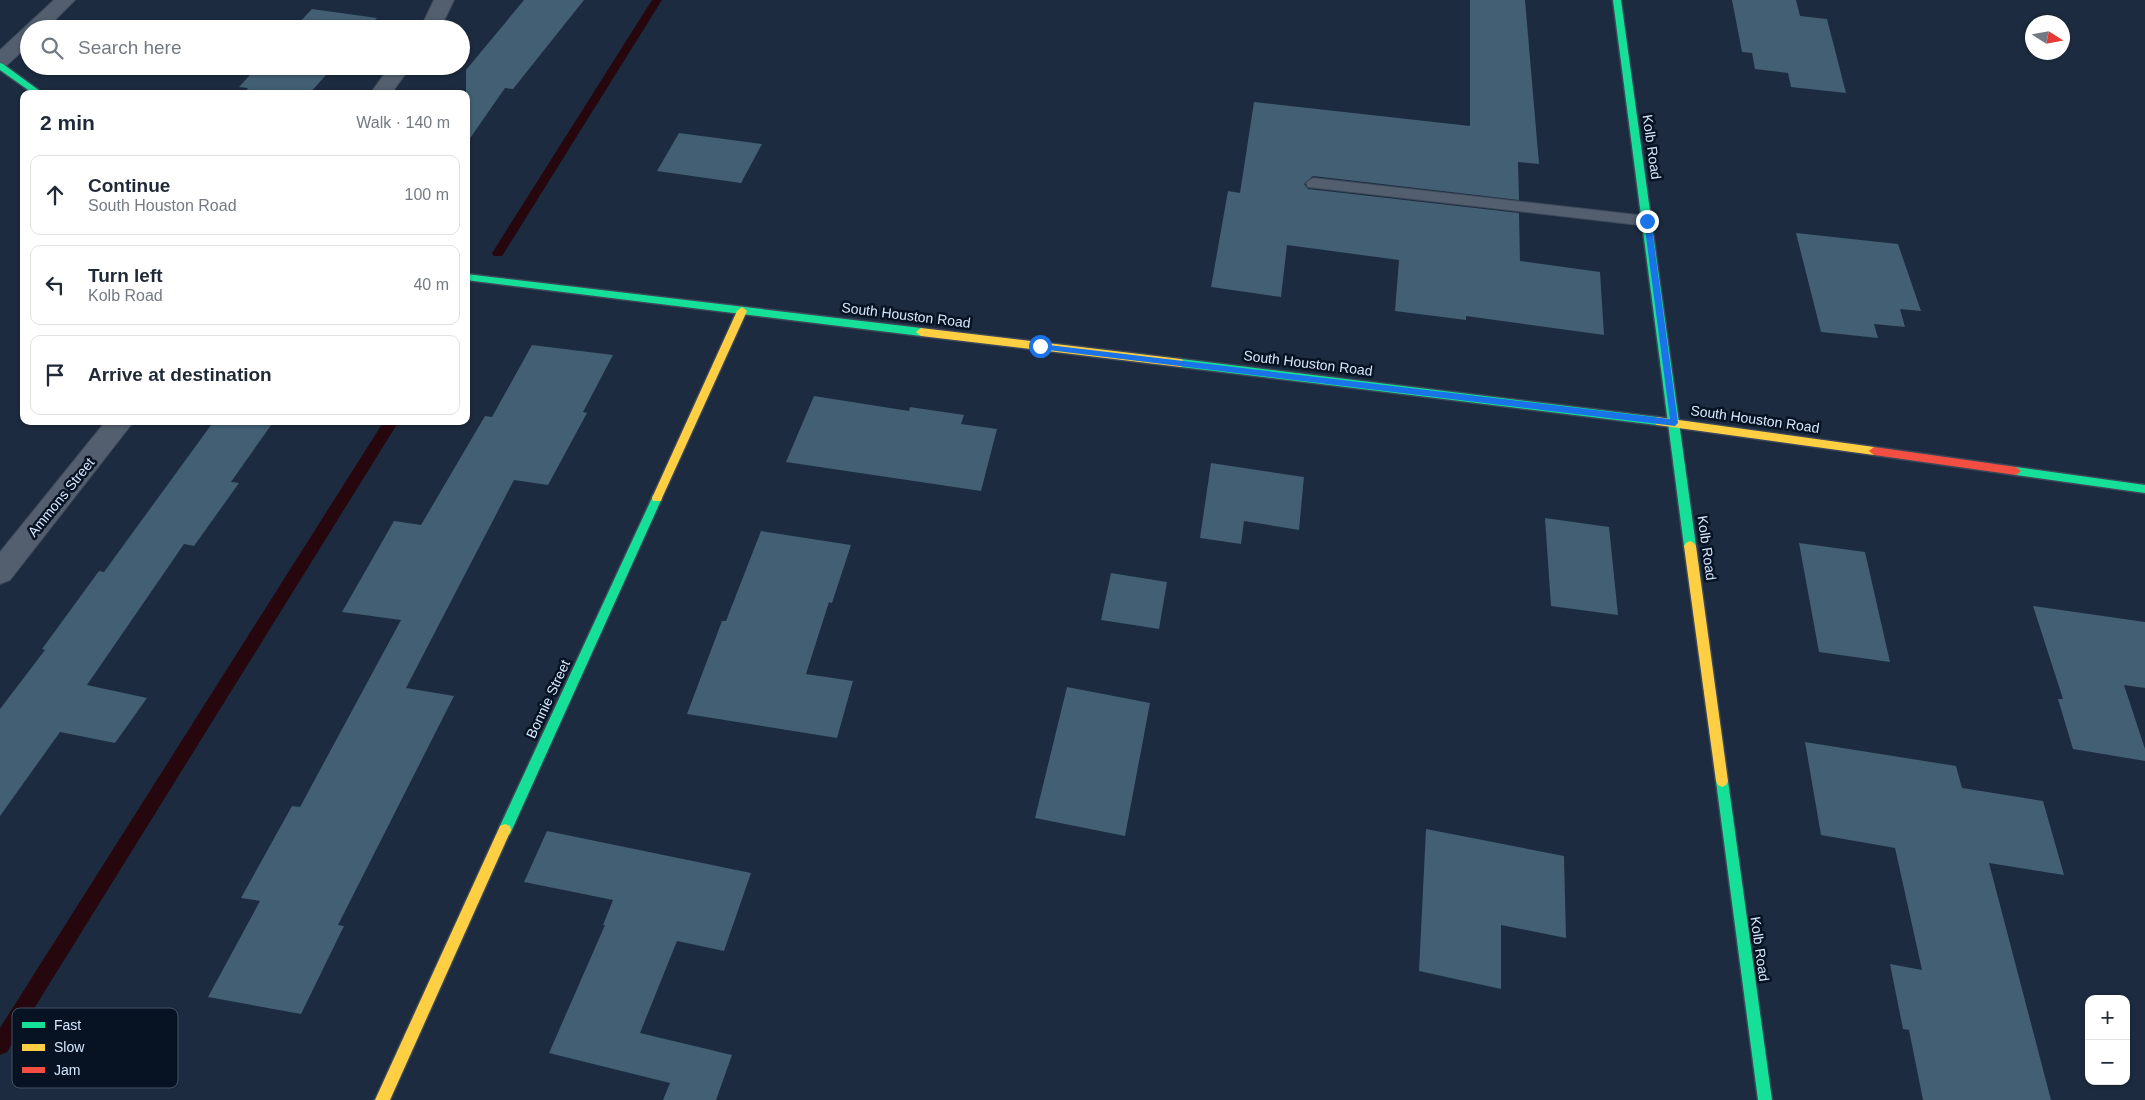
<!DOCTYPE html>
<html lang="en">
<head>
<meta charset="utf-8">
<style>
	:root { --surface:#fff; --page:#f6f6f7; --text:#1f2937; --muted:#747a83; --line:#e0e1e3 }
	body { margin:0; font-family:Arial,sans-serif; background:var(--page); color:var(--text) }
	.controls { position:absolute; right:15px; bottom:15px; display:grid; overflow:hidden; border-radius:10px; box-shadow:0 1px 4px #0004 }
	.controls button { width:45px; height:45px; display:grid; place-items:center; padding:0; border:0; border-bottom:1px solid var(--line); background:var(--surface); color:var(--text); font:25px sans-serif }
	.compass { position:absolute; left:2025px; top:15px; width:45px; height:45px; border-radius:50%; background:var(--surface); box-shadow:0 1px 4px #0004; rotate:101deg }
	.stop { position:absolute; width:15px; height:15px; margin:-11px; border:4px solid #1a73e8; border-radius:50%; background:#fff }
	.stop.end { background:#1a73e8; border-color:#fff; box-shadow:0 1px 5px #0008 }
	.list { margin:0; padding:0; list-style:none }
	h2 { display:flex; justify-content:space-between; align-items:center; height:65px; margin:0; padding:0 20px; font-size:21px }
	h2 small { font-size:16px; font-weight:400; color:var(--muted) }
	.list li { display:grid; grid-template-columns:32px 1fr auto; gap:15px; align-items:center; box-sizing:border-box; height:80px; margin:0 10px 10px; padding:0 10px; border:1px solid var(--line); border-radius:10px }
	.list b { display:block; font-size:19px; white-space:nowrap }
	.list p { margin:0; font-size:16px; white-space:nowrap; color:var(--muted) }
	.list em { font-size:16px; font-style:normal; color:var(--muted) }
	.icon { flex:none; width:28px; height:28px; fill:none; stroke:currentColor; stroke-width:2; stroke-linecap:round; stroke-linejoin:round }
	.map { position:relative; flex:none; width:2145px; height:1100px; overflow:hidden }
	.search { position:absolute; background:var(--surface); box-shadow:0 1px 4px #0004; left:20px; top:20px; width:450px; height:55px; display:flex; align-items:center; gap:12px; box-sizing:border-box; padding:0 18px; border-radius:28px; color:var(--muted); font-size:19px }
	.panel { position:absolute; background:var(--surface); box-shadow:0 1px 4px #0004; left:20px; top:90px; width:450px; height:335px; border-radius:10px }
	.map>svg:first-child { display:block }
</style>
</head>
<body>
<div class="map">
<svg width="2145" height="1100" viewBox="0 0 2145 1100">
	<rect width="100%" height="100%" fill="#1c2b3f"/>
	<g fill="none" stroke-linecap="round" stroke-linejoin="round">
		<!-- stream -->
		<g fill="#26070d" fill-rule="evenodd">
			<polygon points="652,0 662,0 502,256 494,256 492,253 494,250"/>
			<polygon points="384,421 399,421 7,1052 0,1055 0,1028"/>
		</g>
	</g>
	<!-- building -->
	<g fill="#425f73">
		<polygon points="524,0 584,0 513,89 505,88 466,144 466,70"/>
		<polygon points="1470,0 1525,0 1539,164 1518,162 1519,200 1313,176 1304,184 1308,189 1519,213 1520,261 1600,272 1604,335 1466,316 1466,320 1395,311 1399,260 1287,245 1281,297 1211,287 1228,191 1240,193 1254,102 1470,126"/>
		<polygon points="1732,0 1796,0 1800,16 1827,19 1846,93 1791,87 1788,73 1755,69 1752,53 1742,52"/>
		<polygon points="312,9 377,18 367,29 293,29"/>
		<polygon points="258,66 334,66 309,94 243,94 248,88 239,87"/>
		<polygon points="679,133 762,144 741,183 657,171"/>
		<polygon points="1796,233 1898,244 1921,311 1900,309 1905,327 1874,324 1878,338 1821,332"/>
		<polygon points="532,345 613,355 583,412 587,413 548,485 514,480 406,688 454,696 338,925 344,926 301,1014 208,997 260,901 241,898 292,806 300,807 401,620 342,612 394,521 421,525 485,416 492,417"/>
		<polygon points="814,396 909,411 910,407 964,415 961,424 997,429 981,491 786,462"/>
		<polygon points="214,421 274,421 231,482 239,483 194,546 184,544 87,685 147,698 115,743 60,732 0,816 0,709 45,650 42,649 99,571 104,572"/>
		<polygon points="1211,463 1304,477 1299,530 1244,521 1241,544 1200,538"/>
		<polygon points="1545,518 1609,527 1618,615 1551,606"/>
		<polygon points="761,531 851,545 832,603 829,602 806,674 853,681 837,738 687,714 722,621 726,621"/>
		<polygon points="1799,543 1865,552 1890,662 1819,652"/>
		<polygon points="1111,573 1167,582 1159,629 1101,620"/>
		<polygon points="2033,606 2145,622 2145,688 2124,685 2145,749 2145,761 2073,749 2058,699 2063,699"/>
		<polygon points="1067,687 1150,703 1125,836 1035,818"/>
		<polygon points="1805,742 1956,766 1962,788 2043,801 2064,875 1989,863 2051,1100 1923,1100 1909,1030 1903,1029 1890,964 1922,970 1895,848 1821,835"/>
		<polygon points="1426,829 1564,856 1566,938 1501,925 1501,989 1419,971"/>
		<polygon points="547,831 751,873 724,951 677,941 640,1033 732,1055 716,1100 663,1100 670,1083 549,1053 605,925 603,925 613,900 524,882"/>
	</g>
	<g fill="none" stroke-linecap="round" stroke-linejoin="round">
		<defs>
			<polygon id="lane" points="1313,178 1647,216 1652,217 1655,221 1652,225 1647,226 1308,187 1306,183"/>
			<g id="street">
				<polygon points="54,0 75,0 46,29 29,29 29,45 7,65 0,67 0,50"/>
				<polygon points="434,0 454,0 440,29 420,29"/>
				<polygon points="390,66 411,66 391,94 370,94"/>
				<polygon points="106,421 134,421 10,580 0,584 0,552"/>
			</g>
			<g id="fast">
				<polygon points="1613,0 1621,0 1696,546 1694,549 1686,549 1684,546"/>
				<polygon points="0,63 3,64 44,94 34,94 0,70"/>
				<polygon points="466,274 921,328 926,332 921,336 466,280"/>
				<polygon points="1181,359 1657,417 1662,421 1657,425 1181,367 1176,363"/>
				<polygon points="2016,467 2145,485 2145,493 2016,475 2011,471"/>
				<polygon points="657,494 661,495 662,498 510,834 505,836 500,834 499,830 500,826 652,498 653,495"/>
				<polygon points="1722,775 1726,777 1728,781 1772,1100 1758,1100 1716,781 1718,777"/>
			</g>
			<g id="slow">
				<polygon points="742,307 747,311 662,498 661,501 653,501 652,498 737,311"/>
				<polygon points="921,328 1181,359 1186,363 1181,367 921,336 916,332"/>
				<polygon points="1657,417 1874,447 1879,451 1874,455 1657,425 1652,421"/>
				<polygon points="1690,541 1694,543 1696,546 1728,781 1726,785 1722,787 1718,785 1716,781 1684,546 1686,543"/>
				<polygon points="505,824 510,826 511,830 390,1100 375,1100 500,826"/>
			</g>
			<polygon id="jam" points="1874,447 2016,467 2021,471 2016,475 1874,455 1869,451"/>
		</defs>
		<!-- lane casing -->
		<use href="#lane" stroke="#3c4759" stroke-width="2"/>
		<!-- street casing -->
		<use href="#street" stroke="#3c4759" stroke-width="2"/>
		<!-- fast casing -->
		<use href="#fast" stroke="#3c4759" stroke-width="3"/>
		<!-- slow casing -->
		<use href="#slow" stroke="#3c4759" stroke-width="3"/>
		<!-- jam casing -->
		<use href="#jam" stroke="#3c4759" stroke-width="3"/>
		<!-- lane -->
		<use href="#lane" fill="#535f6e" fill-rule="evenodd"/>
		<!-- street -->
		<use href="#street" fill="#535f6e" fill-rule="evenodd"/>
		<!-- fast -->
		<use href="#fast" fill="#16e098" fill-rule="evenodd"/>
		<!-- slow -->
		<use href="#slow" fill="#ffcf43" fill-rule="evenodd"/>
		<!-- jam -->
		<use href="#jam" fill="#f24e42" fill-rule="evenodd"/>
	</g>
	<!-- route -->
	<polygon fill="#1a73e8" points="1647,219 1651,221 1678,423 1675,426 1040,349 1037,346 1040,344 1670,419 1644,221"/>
	<g text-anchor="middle" stroke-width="5" stroke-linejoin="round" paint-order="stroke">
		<!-- street labels -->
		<g font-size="14" fill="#d6e8ff" stroke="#071323">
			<text transform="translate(1652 147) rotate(82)" y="5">Kolb Road</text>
			<text transform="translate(906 315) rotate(7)" y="5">South Houston Road</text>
			<text transform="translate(1308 363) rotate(7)" y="5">South Houston Road</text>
			<text transform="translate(1755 419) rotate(8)" y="5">South Houston Road</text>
			<text transform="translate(61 497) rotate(-51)" y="5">Ammons Street</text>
			<text transform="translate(1707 548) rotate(82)" y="5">Kolb Road</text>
			<text transform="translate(548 699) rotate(-65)" y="5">Bonnie Street</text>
			<text transform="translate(1760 949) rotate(82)" y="5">Kolb Road</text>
		</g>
	</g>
	<!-- legend -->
	<rect x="12" y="1008" width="166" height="80" rx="8" fill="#071323" stroke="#455365" stroke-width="1"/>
	<rect x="22" y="1022" width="23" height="6" fill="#16e098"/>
	<rect x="22" y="1044" width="23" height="7" fill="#ffcf43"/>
	<rect x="22" y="1067" width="23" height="6" fill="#f24e42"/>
	<g font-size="14" fill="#d6e8ff">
		<text x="54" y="1030">Fast</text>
		<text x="54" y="1052">Slow</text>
		<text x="54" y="1075">Jam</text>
	</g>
</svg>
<div class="controls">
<button>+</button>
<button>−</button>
</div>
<svg class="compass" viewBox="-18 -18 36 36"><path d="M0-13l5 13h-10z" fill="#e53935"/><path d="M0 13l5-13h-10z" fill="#747a83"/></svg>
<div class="stop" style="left:1040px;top:346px"></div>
<div class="stop end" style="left:1647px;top:221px"></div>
<div class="search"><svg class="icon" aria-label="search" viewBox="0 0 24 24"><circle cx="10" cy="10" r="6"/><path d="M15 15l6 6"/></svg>Search here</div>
<section class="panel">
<h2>2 min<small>Walk · 140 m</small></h2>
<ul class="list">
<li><svg class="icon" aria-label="ahead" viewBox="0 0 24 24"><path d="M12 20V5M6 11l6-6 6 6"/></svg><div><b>Continue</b><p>South Houston Road</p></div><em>100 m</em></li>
<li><svg class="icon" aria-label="left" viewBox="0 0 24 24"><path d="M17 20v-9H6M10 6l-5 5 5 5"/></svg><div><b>Turn left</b><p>Kolb Road</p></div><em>40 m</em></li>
<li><svg class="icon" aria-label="arrive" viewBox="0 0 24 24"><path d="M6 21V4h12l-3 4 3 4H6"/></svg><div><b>Arrive at destination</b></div></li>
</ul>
</section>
</div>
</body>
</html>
